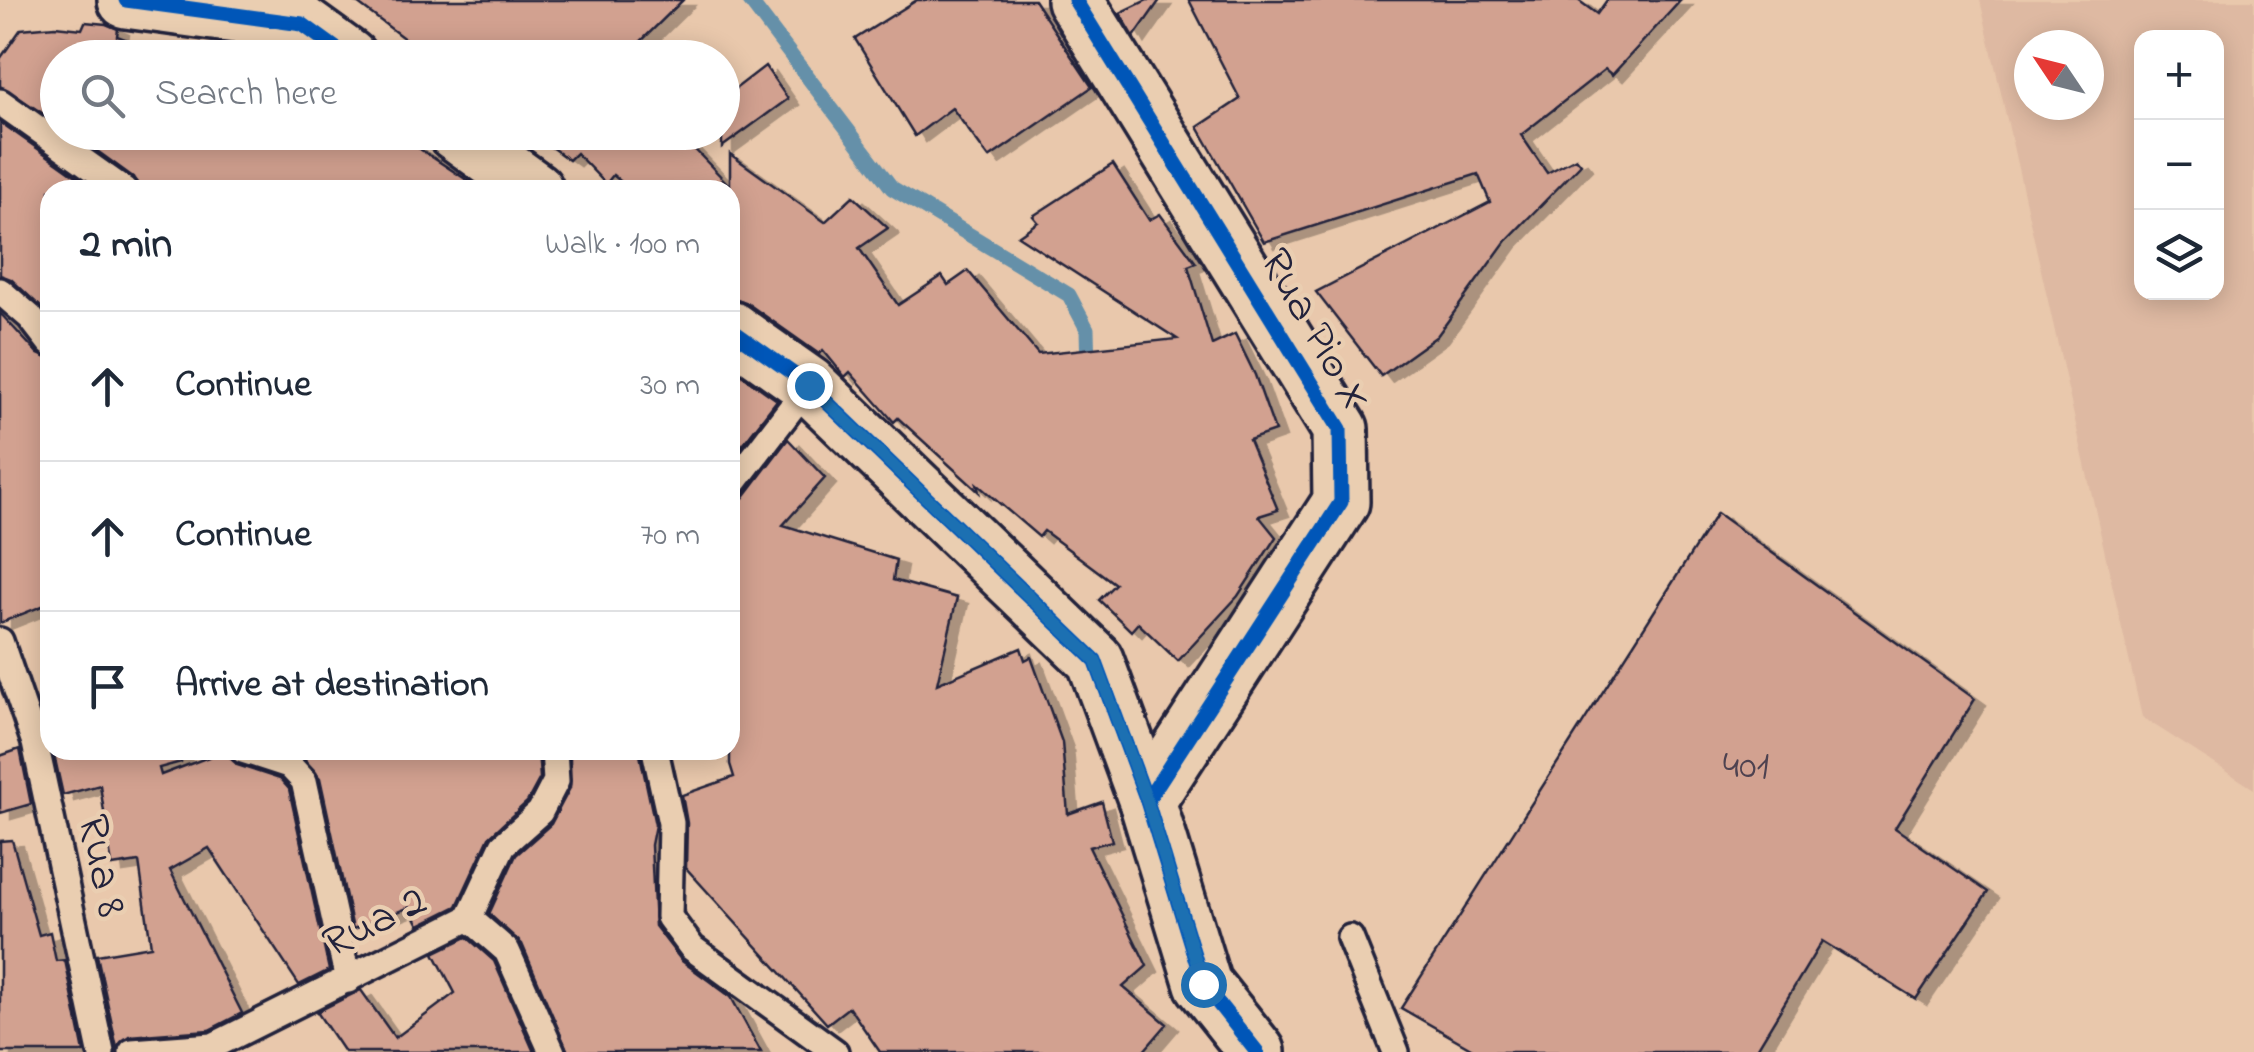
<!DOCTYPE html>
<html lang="en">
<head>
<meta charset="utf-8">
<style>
	:root { --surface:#fff; --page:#f6f6f7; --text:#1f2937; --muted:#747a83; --line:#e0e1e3 }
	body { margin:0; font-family:"Indie Flower",sans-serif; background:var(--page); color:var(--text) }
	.controls { position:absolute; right:30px; top:30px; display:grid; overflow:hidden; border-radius:20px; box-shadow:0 5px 25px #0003 }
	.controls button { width:90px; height:90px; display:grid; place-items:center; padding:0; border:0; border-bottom:2px solid var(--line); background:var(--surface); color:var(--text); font:50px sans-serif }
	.compass { position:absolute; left:2014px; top:30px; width:90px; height:90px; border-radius:50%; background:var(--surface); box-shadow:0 5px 25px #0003; rotate:305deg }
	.stop { position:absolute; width:30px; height:30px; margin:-22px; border:8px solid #1f6fb2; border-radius:50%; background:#fff }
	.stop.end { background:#1f6fb2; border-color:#fff; box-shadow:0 2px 10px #0008 }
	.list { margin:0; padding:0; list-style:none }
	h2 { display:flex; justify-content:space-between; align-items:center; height:130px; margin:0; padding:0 40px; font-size:42px }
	h2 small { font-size:32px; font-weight:400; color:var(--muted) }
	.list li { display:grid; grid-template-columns:65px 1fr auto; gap:30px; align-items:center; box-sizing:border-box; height:150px; padding:0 40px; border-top:2px solid var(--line) }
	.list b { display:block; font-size:38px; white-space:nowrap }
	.list em { font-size:32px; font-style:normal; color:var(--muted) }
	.icon { flex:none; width:55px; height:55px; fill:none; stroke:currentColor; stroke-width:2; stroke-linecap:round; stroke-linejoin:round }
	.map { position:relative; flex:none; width:2254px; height:1052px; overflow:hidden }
	.search { position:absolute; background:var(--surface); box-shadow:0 5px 25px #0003; left:40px; top:40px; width:700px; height:110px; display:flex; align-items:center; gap:25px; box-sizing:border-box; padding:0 35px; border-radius:55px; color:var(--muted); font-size:38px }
	.panel { position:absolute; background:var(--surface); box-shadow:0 5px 25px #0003; left:40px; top:180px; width:700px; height:580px; border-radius:30px }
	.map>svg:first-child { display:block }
</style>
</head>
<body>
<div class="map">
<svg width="2254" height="1052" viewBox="0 0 2254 1052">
	<defs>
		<filter id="shadow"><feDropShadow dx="11" dy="6" stdDeviation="0" flood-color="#0004"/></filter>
	</defs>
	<rect width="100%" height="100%" fill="#e9c8ac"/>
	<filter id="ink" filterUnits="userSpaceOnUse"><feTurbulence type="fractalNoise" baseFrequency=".01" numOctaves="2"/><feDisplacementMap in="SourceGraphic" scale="20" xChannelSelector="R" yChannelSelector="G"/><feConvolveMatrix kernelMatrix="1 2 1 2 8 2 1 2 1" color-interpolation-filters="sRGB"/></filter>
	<g filter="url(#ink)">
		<!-- built -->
		<path fill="#deb9a2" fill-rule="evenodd" d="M1980,0h274v789l-112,-72zM2142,38h74v254h-74zM2029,45h60v60h-60z"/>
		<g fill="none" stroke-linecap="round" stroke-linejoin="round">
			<!-- stream -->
			<polyline stroke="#6590a9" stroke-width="15" points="749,0 892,188 1069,295 1087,329 1088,369"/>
		</g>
		<!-- building -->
		<g fill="#d2a190" stroke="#22223b" stroke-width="2.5" filter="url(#shadow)">
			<polygon points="353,0 683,0 624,58 430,58"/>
			<polygon points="917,0 1034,0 1092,87 989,158 952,108 915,136 855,39"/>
			<polygon points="1147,0 1160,0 1134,37 1120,13"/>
			<polygon points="1189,0 1578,0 1597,14 1607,0 1681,0 1612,75 1605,69 1521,135 1547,173 1576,158 1581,164 1505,242 1437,336 1381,376 1316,292 1490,202 1478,174 1264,242 1198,127 1240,99"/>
			<polygon points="85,22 106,24 118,29 117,36 175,58 58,58 58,123 0,86 0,59 21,29 55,26 82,29"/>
			<polygon points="765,66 788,99 722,147 722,99"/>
			<polygon points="0,122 96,190 50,190 50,316 11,279 0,275"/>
			<polygon points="71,132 394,132 482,190 140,190 133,177"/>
			<polygon points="539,132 678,132 730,186 730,154 825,222 853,196 888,228 859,248 898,305 942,276 948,285 968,271 1038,354 1177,339 1018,236 1038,222 1033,216 1113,164 1149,220 1160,214 1196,263 1188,266 1212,345 1235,334 1255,375 1275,431 1249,440 1278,510 1259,516 1276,537 1238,596 1178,661 1138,623 1131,631 1099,600 1115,584 1044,531 1039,537 977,484 979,492 898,418 894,422 850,372 845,377 823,350 819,354 748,304 730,298 730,190 631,190 613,175 606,184 576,153 569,160 536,136"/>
			<polygon points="0,313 38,354 50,359 50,603 0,623"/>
			<polygon points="730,367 777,400 730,461"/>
			<polygon points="788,439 825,478 783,525 896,560 893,580 957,598 937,684 1021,648 1025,660 1031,657 1062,742 1068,814 1102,802 1112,841 1089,847 1147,966 1123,987 1167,1024 1143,1052 880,1052 849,1007 827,1024 686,868 687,823 682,795 734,777 730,764 730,504 743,498"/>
			<polygon points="1717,513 1975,699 1895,828 1988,892 1916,999 1822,941 1755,1052 1478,1052 1401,1008"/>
			<polygon points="20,749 31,804 0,813 0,756"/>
			<polygon points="53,750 180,750 181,762 159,768 161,775 227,750 237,765 280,779 289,789 329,970 299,985 209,848 170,870 242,1013 209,1030 130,1036 117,1048 97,955 151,946 139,862 112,866 100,785 63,795"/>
			<polygon points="295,750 538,750 540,778 527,802 489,837 457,906 419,925 410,907 353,929 320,778"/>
			<polygon points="570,750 639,750 655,825 651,845 655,926 682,961 731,997 761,1052 568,1052 522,944 489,914 516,855 551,824 570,788"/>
			<polygon points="12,840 39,935 50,932 56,961 65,960 84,1052 0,1052 0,841"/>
			<polygon points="467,937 494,961 534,1052 344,1052 317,1012 361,990 395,1038 455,993 434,953"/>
		</g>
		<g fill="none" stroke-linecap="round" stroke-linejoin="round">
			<defs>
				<g id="service">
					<polyline points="0,102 124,190"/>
					<polyline points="0,291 30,317 50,343"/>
					<polyline points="730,488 809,385"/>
					<polyline points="0,641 35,743 101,1052"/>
					<polyline points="243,750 289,765 304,781 348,980"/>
					<polyline points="655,750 671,823 669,917 692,948 835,1052"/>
					<polyline points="469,918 507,951 552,1052"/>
					<polyline points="1350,938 1396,1052"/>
					<polyline points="132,1052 213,1046 469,918 503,845 540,812 556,781 554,750"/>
				</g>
				<g id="tertiary">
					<polyline points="126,0 302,24 349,58"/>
					<polyline points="1075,0 1340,429 1341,502 1147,801"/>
					<polyline points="455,132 535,190"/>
					<polyline points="730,329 809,385 1095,660 1147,801 1203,984 1257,1052"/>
				</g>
			</defs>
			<!-- service casing -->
			<use href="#service" stroke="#22223b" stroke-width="32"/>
			<!-- tertiary casing -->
			<use href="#tertiary" stroke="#22223b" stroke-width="62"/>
			<!-- service -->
			<use href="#service" stroke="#eaceb1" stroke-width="25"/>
			<!-- tertiary -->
			<use href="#tertiary" stroke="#eaceb1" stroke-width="55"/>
			<defs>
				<g id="cycleway">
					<polyline points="126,0 302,24 349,58"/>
					<polyline points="1075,0 1340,429 1341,502 1147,801"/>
					<polyline points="730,329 809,385 1095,660 1147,801 1203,984 1257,1052"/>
				</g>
			</defs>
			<!-- cycleway casing -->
			<use href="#cycleway" stroke="#eaceb1" stroke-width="21"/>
			<!-- cycleway -->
			<use href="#cycleway" stroke="#0057b8" stroke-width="15"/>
		</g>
	</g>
	<g fill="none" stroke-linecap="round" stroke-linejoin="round" filter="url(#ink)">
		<!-- route -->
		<polyline stroke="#1f6fb2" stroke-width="12" points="809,385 1095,660 1147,801 1203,984"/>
	</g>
	<g text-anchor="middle" stroke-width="9" stroke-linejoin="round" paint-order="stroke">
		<!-- number labels -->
		<g font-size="40" fill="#4e4250">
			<text x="1746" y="777">401</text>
		</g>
		<!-- street labels -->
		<g font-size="45" fill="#22223b" stroke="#eaceb1">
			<text transform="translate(1318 328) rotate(60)" y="16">Rua Pio X</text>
			<text transform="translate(105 865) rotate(78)" y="16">Rua 8</text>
			<text transform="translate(373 919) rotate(-27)" y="16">Rua 2</text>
		</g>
	</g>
</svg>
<div class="controls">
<button>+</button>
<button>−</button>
<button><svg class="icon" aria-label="layers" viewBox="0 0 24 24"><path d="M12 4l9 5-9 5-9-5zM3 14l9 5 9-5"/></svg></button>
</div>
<svg class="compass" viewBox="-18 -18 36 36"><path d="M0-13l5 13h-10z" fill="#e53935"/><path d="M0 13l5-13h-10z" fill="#747a83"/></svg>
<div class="stop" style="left:1203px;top:984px"></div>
<div class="stop end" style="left:809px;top:385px"></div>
<div class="search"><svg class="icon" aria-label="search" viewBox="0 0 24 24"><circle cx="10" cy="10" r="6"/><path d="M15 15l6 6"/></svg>Search here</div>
<section class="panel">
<h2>2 min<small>Walk · 100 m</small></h2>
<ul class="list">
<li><svg class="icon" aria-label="ahead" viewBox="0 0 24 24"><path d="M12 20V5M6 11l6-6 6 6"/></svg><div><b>Continue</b></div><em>30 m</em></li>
<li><svg class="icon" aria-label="ahead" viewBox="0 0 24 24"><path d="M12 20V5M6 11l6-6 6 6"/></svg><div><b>Continue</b></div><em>70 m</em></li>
<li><svg class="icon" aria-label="arrive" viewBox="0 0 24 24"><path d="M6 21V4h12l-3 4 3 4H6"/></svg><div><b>Arrive at destination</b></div></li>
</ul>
</section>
</div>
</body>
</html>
